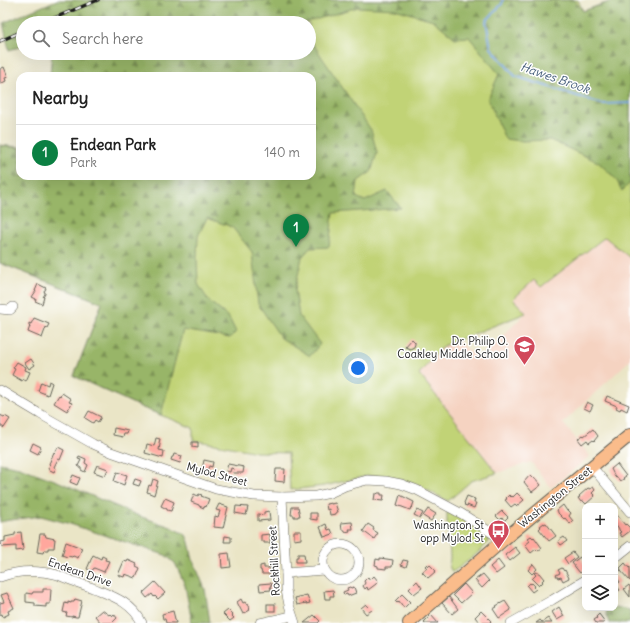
<!DOCTYPE html>
<html lang="en">
<head>
<meta charset="utf-8">
<style>
	:root { --surface:#fff; --page:#f2f2f2; --text:#222; --muted:#767676; --line:#e0e0e0; --accent:#0b8043 }
	body { margin:0; font-family:Delius,sans-serif; background:var(--page); color:var(--text) }
	.controls { position:absolute; right:12px; bottom:12px; display:grid; overflow:hidden; border-radius:8px; box-shadow:0 4px 16px #0002 }
	.controls button { width:36px; height:36px; display:grid; place-items:center; padding:0; border:0; border-bottom:1px solid var(--line); background:var(--surface); color:var(--text); font:20px sans-serif }
	.you { position:absolute; left:358px; top:368px; width:14px; height:14px; margin:-10px; border:3px solid #fff; border-radius:50%; background:#1a73e8; box-shadow:0 0 0 6px #1a73e833 }
	.badge { display:grid; place-items:center; width:26px; height:26px; border-radius:50%; background:var(--accent); color:#fff; font-size:13px; font-weight:700 }
	.pin { position:absolute; translate:-50% -33px; filter:drop-shadow(0 1px 2px #0008) }
	.pin::after { content:''; position:absolute; top:21px; width:14px; height:12px; background:inherit; clip-path:polygon(0 0,100% 0,50% 100%) }
	.list { margin:0; padding:0; list-style:none }
	h2 { display:flex; justify-content:space-between; align-items:center; height:52px; margin:0; padding:0 16px; font-size:17px }
	h2 small { font-size:13px; font-weight:400; color:var(--muted) }
	.list li { display:grid; grid-template-columns:26px 1fr auto; gap:12px; align-items:center; box-sizing:border-box; height:56px; padding:0 16px; border-top:1px solid var(--line) }
	.list b { display:block; font-size:15px; white-space:nowrap }
	.list p { margin:0; font-size:13px; white-space:nowrap; color:var(--muted) }
	.list em { font-size:13px; font-style:normal; color:var(--muted) }
	.icon { flex:none; width:22px; height:22px; fill:none; stroke:currentColor; stroke-width:2; stroke-linecap:round; stroke-linejoin:round }
	.map { position:relative; flex:none; width:630px; height:623px; overflow:hidden }
	.search { position:absolute; background:var(--surface); box-shadow:0 4px 16px #0002; left:16px; top:16px; width:300px; height:44px; display:flex; align-items:center; gap:10px; box-sizing:border-box; padding:0 14px; border-radius:22px; color:var(--muted); font-size:15px }
	.panel { position:absolute; background:var(--surface); box-shadow:0 4px 16px #0002; left:16px; top:72px; width:300px; height:108px; border-radius:12px }
	.map>svg:first-child { display:block }
</style>
</head>
<body>
<div class="map">
<svg width="630" height="623" viewBox="0 0 630 623">
	<defs>
		<pattern id="forest-firs" width="22" height="20" patternUnits="userSpaceOnUse"><rect width="22" height="20" fill="#98b567"/><path d="M5 1l3.5 6h-7zM16 11l3.5 6h-7z" fill="#7b9254"/></pattern>
	</defs>
	<rect width="100%" height="100%" fill="#fff"/>
	<filter id="ink" filterUnits="userSpaceOnUse"><feTurbulence type="fractalNoise" baseFrequency=".025" numOctaves="2"/><feDisplacementMap in="SourceGraphic" scale="8" xChannelSelector="R" yChannelSelector="G"/><feConvolveMatrix kernelMatrix="1 2 1 2 8 2 1 2 1" color-interpolation-filters="sRGB"/></filter>
	<filter id="wash" filterUnits="userSpaceOnUse"><feTurbulence type="fractalNoise" baseFrequency=".012" numOctaves="4" result="noise"/><feDisplacementMap in="SourceGraphic" scale="16" xChannelSelector="R" yChannelSelector="G"/><feGaussianBlur stdDeviation="0.9" result="paint"/><feColorMatrix in="noise" values="0 0 0 0 0 0 0 0 0 0 0 0 0 0 0 0 0 1.4 0 .05"/><feComposite in="paint" operator="in"/></filter>
	<g filter="url(#wash)">
		<rect width="100%" height="100%" fill="#eae5c6"/>
		<!-- built -->
		<polygon fill="#f5d3c1" points="606,237 630,258 630,360 563,423 590,456 551,488 531,462 497,473 419,374 443,346 453,337 479,359 526,313 513,299 521,291 534,279 541,287"/>
		<!-- green -->
		<g fill="#c1d376" stroke="#6e7849">
			<polygon points="152,0 578,0 583,11 615,0 630,0 630,258 605,237 541,287 534,280 513,299 526,313 443,346 419,374 497,473 471,481 448,501 414,483 385,476 367,476 324,486 290,490 288,453 256,452 247,450 193,440 193,428 143,408 74,376 102,303 0,263 0,145 20,147 20,176 312,176 312,76 50,76 52,53 309,53 309,23 91,23"/>
			<path d="M448,512c7,2 32,17 38,22 1,2 2,3 2,6 1,6 -30,29 -36,32l-3,-6 1,-8 -1,-22 -2,-6v-17z"/>
		</g>
		<!-- forest -->
		<g fill="url(#forest-firs)" stroke="#5a6842">
			<polygon points="57,0 574,0 583,11 615,0 630,0 630,183 622,191 616,179 598,162 550,140 522,141 505,139 488,99 499,74 469,37 455,38 433,20 395,9 358,7 304,23 23,23 23,46 9,50 3,23"/>
			<polygon points="309,38 371,130 377,153 371,172 358,181 356,197 365,201 387,191 401,208 333,213 329,247 310,248 302,257 295,289 299,316 320,344 310,356 281,338 258,304 252,252 232,227 207,218 198,236 197,258 198,284 208,300 229,318 236,332 230,338 183,330 161,415 143,408 74,376 102,303 0,263 0,146 20,148 20,176 312,176 312,76 50,76 52,53 309,53"/>
			<polygon points="0,463 19,467 57,481 139,516 171,527 186,535 189,542 193,560 205,589 210,623 192,623 185,585 175,563 165,555 67,523 41,516 10,520 0,522"/>
			<polygon points="615,607 630,610 630,623 609,623 606,614 607,610 612,608 615,608"/>
		</g>
		<g fill="none" stroke-linecap="round" stroke-linejoin="round">
			<!-- stream -->
			<polyline stroke="#72a2dc" stroke-width="2" points="503,0 502,4 486,21 491,48 515,76 602,104 630,103"/>
		</g>
		<g id="blocks">
			<!-- building -->
			<g fill="#ffa79d">
				<polygon points="4,67 8,77 5,78 6,81 0,84 0,69"/>
				<polygon points="38,284 46,288 44,292 45,292 45,294 43,297 44,297 42,304 35,301 36,299 32,297 36,291 35,291"/>
				<polygon points="34,318 49,324 47,328 46,327 42,338 28,332 30,326 29,325 29,323 31,324"/>
				<polygon points="412,339 415,342 415,344 414,347 410,349 405,347"/>
				<polygon points="31,359 35,365 29,369 25,363"/>
				<polygon points="17,362 26,367 25,370 30,372 26,381 23,379 22,381 12,375 15,369 13,368"/>
				<polygon points="49,381 52,383 48,395 38,391 41,382 48,385"/>
				<polygon points="62,393 71,399 69,402 72,403 67,411 54,403 59,395 60,396"/>
				<polygon points="607,396 629,405 627,411 621,408 620,410 616,408 617,406 605,401"/>
				<polygon points="587,402 593,405 590,411 584,408"/>
				<polygon points="89,411 101,417 98,422 95,420 93,423 85,418"/>
				<polygon points="0,415 4,417 5,416 10,419 4,428 0,425"/>
				<polygon points="114,428 128,431 127,434 124,434 123,437 113,435"/>
				<polygon points="593,429 598,436 594,441 593,440 589,443 587,440 582,444 578,439 583,435 584,436"/>
				<polygon points="156,438 160,439 159,443 160,444 159,450 164,451 163,458 145,453 147,444 154,446"/>
				<polygon points="192,442 198,442 198,448 192,447"/>
				<polygon points="33,443 41,447 38,454 30,450"/>
				<polygon points="58,447 64,450 60,460 58,459 54,467 56,468 54,472 48,469 50,465 49,464 54,452 55,453"/>
				<polygon points="174,454 182,456 180,463 171,460 172,457 173,457"/>
				<polygon points="79,456 86,459 85,463 88,465 85,472 81,470 81,468 78,466 81,460 78,459"/>
				<polygon points="204,460 213,462 212,467 209,466 207,471 202,470"/>
				<polygon points="228,464 244,467 243,473 233,473 234,469 231,468 230,472 226,471"/>
				<polygon points="617,464 626,476 623,478 624,479 620,481 616,476 615,477 611,469"/>
				<polygon points="97,465 108,469 105,476 94,472"/>
				<polygon points="276,469 285,469 284,482 275,481"/>
				<polygon points="117,472 127,475 124,485 114,481"/>
				<polygon points="73,475 80,478 77,485 70,482"/>
				<polygon points="530,475 533,478 534,477 541,485 532,492 524,482"/>
				<polygon points="135,479 141,481 139,486 133,484"/>
				<polygon points="153,479 158,481 154,495 147,492 149,485 151,486"/>
				<polygon points="593,487 595,490 592,493 595,496 586,504 583,501 581,502 578,498 580,497 579,496 588,488 590,489"/>
				<polygon points="378,493 381,493 381,495 384,495 383,501 374,500 375,494 377,494"/>
				<polygon points="517,493 524,500 517,506 515,504 511,507 505,500 507,499 506,498 509,495 511,497 512,496 513,497"/>
				<polygon points="194,494 198,496 199,494 202,495 201,496 209,499 206,507 205,506 204,508 199,506 199,505 191,502"/>
				<polygon points="400,495 414,502 412,508 411,507 410,510 397,505"/>
				<polygon points="467,496 475,499 474,503 476,503 474,508 467,505 467,506 464,505 465,504 464,503"/>
				<polygon points="165,498 174,502 171,511 167,510 167,509 161,506"/>
				<polygon points="331,503 331,504 335,503 338,512 336,512 336,514 330,515 329,509 327,510 326,504"/>
				<polygon points="219,504 228,507 223,528 214,527 215,516 218,517 220,511 216,510"/>
				<polygon points="563,505 567,511 568,510 571,513 569,516 573,521 570,524 565,518 564,519 558,513 558,512 557,510"/>
				<polygon points="236,506 248,507 246,515 235,513"/>
				<polygon points="292,507 298,507 300,516 298,516 298,517 294,517 294,515 291,515"/>
				<polygon points="428,509 436,514 431,521 423,516"/>
				<polygon points="417,510 423,513 420,518 414,515"/>
				<polygon points="269,511 270,520 258,521 258,514 264,515 264,512"/>
				<polygon points="502,511 508,517 504,521 502,518 500,520 496,516"/>
				<polygon points="310,513 317,513 317,520 310,519"/>
				<polygon points="617,515 625,525 626,524 630,528 630,531 622,537 619,533 621,532 619,530 619,529 616,524 615,524 615,516"/>
				<polygon points="352,522 353,529 349,529 350,531 345,532 345,530 342,530 341,523"/>
				<polygon points="544,523 544,524 546,523 556,536 549,541 539,529 541,527 540,526"/>
				<polygon points="326,524 328,530 331,529 333,534 324,537 320,527"/>
				<polygon points="368,524 374,528 373,530 378,533 374,539 363,531"/>
				<polygon points="294,531 301,531 301,539 294,540"/>
				<polygon points="21,532 23,550 16,551 16,546 2,547 1,542 5,541 5,537 15,535 15,533"/>
				<polygon points="40,534 45,534 46,537 55,539 54,548 48,548 48,550 44,550 43,553 37,552"/>
				<polygon points="270,534 270,543 264,543 264,541 261,541 261,535"/>
				<polygon points="225,536 231,537 231,542 224,542"/>
				<polygon points="531,536 533,538 534,537 542,548 538,551 536,549 531,553 525,545 530,541 528,538"/>
				<polygon points="564,537 567,541 561,545 558,541"/>
				<polygon points="66,542 82,548 78,558 73,556 72,557 68,556 67,557 62,555"/>
				<polygon points="515,547 520,553 510,561 505,555"/>
				<polygon points="573,552 577,557 568,564 564,558"/>
				<polygon points="229,553 231,567 222,568 221,554"/>
				<polygon points="298,554 304,554 305,562 296,562 296,557 298,557"/>
				<polygon points="93,555 101,559 102,556 106,558 105,560 109,561 104,572 94,568 92,571 87,569"/>
				<polygon points="580,557 585,565 585,569 580,573 572,563"/>
				<polygon points="380,558 393,560 392,567 386,567 386,569 378,568 378,566 375,565 376,559 380,560"/>
				<polygon points="128,560 137,564 136,566 140,568 136,578 125,574 124,577 118,575 124,561 127,562"/>
				<polygon points="403,560 408,561 406,567 401,565"/>
				<polygon points="498,560 504,568 496,574 490,567"/>
				<polygon points="625,563 629,568 630,567 630,581 620,570 621,570 620,568"/>
				<polygon points="427,564 429,566 430,565 436,571 428,578 422,572 427,568 425,566"/>
				<polygon points="533,564 537,569 532,574 528,570"/>
				<polygon points="264,565 264,568 269,568 269,566 270,566 270,574 262,574 261,570 260,570 260,566"/>
				<polygon points="562,568 564,571 565,570 569,578 563,581 561,577 558,578 556,575 560,573 558,570"/>
				<polygon points="536,572 538,573 539,573 544,579 542,581 543,582 541,584 540,583 538,585 532,579 536,575 534,573"/>
				<polygon points="483,574 489,581 482,588 475,580"/>
				<polygon points="615,575 620,582 616,585 620,590 615,593"/>
				<polygon points="374,576 378,581 376,584 368,590 367,587 365,589 363,586 365,583 364,581 368,577 370,580"/>
				<polygon points="417,581 422,588 414,594 409,589"/>
				<polygon points="155,582 165,593 158,599 155,596 154,597 152,594 147,598 143,593"/>
				<polygon points="271,583 272,586 270,586 271,590 260,591 259,584"/>
				<polygon points="530,583 531,584 532,583 535,586 534,587 536,589 532,592 527,586"/>
				<polygon points="464,584 472,593 461,603 453,595"/>
				<polygon points="629,585 630,587 630,597 624,589"/>
				<polygon points="350,587 351,588 354,587 356,593 348,596 347,594 344,595 343,592 348,590 347,588"/>
				<polygon points="43,589 51,589 50,604 46,604 46,607 35,606 35,603 26,602 26,593 32,594 33,592 43,592"/>
				<polygon points="333,590 334,596 330,596 330,599 325,599 324,591"/>
				<polygon points="7,593 14,608 8,611 9,614 3,617 2,614 0,615 0,603 4,602 1,595"/>
				<polygon points="402,594 410,602 404,608 399,601 397,603 395,601"/>
				<polygon points="307,595 310,603 306,604 306,603 297,605 295,598"/>
				<polygon points="449,597 458,609 452,614 442,603"/>
				<polygon points="75,599 82,601 78,617 76,617 72,616 72,617 66,616 67,613 63,612 65,603 68,604 68,602 71,603 71,602 74,602"/>
				<polygon points="241,599 243,603 245,602 247,605 248,604 250,608 249,609 250,610 243,614 237,602"/>
				<polygon points="505,601 511,610 499,618 493,609 497,607 496,606"/>
				<rect x="267" y="604" width="8" height="7"/>
				<polygon points="366,604 372,610 366,614 361,608"/>
				<polygon points="559,607 564,616 557,620 552,612"/>
				<polygon points="102,610 109,615 110,614 112,616 114,614 117,618 112,623 101,623 95,616"/>
				<polygon points="228,610 233,615 232,616 234,618 230,621 223,614"/>
				<polygon points="173,611 176,623 166,623 165,619 163,619 162,614"/>
				<polygon points="481,611 491,621 490,622 491,623 477,623 479,622 475,617"/>
				<polygon points="599,614 605,622 603,623 596,623 594,620 597,618 596,617"/>
				<polygon points="314,615 320,621 318,623 304,623"/>
				<polygon points="431,615 438,623 425,623 424,622"/>
				<polygon points="548,618 552,623 536,623 540,620 542,622"/>
			</g>
		</g>
	</g>
	<g filter="url(#ink)">
		<use href="#blocks" fill-opacity="0" stroke="#646258" stroke-width="1"/>
		<g fill="none" stroke-linecap="round" stroke-linejoin="round">
			<defs>
				<g id="minor">
					<polyline points="0,309 10,310 13,307"/>
					<polyline points="0,390 40,414 93,444 111,452 216,489 254,496 282,497 316,496 330,493 345,486 367,480 386,481 401,484 417,490 462,514 503,540"/>
					<polyline points="592,467 630,512"/>
					<polyline points="282,497 286,573 286,590 289,605 295,623"/>
					<circle cx="341" cy="562" r="18"/>
					<polyline points="615,558 630,546"/>
					<polyline points="286,573 324,570"/>
					<path d="M0,577c19,-7 38,-7 58,-2 11,5 23,9 35,13 19,8 39,14 49,35"/>
					<polyline points="260,623 292,616"/>
					<polyline points="511,623 552,600 585,580"/>
				</g>
				<polyline id="major" points="409,623 503,540 630,435"/>
			</defs>
			<!-- minor casing -->
			<use href="#minor" stroke="#646258" stroke-width="10"/>
			<!-- major casing -->
			<use href="#major" stroke="#646258" stroke-width="14"/>
			<!-- minor -->
			<use href="#minor" stroke="#fff" stroke-width="9"/>
			<!-- major -->
			<use href="#major" stroke="#fabc8b" stroke-width="12"/>
			<defs>
				<g id="rail">
					<polyline points="42,23 98,0"/>
					<polyline points="0,41 23,31"/>
				</g>
			</defs>
			<!-- rail casing -->
			<use href="#rail" stroke="#1c1c1c" stroke-width="3.5"/>
			<!-- rail -->
			<use href="#rail" stroke="#fff" stroke-width="2" stroke-dasharray="6" stroke-linecap="butt"/>
		</g>
	</g>
	<!-- icons -->
	<defs>
		<symbol id="school-pin" viewBox="-11 -11 22 30"><path d="M0 17L-7.5 6A9.5 9.5 0 1 1 7.5 6Z" fill="#d1495b" stroke="#fff"/><path d="M0-5L7-2L0 1L-7-2ZM-4 1L0 2.5L4 1V4Q0 6-4 4Z" fill="#fff"/></symbol>
		<symbol id="bus-pin" viewBox="-11 -11 22 30"><path d="M0 17L-7.5 6A9.5 9.5 0 1 1 7.5 6Z" fill="#d1495b" stroke="#fff"/><path d="M-5-6H5V4H4V6H2V4H-2V6H-4V4H-5ZM-3.5-4V0h7V-4ZM-3.5 1.2v1.5H-2V1.2ZM2 1.2v1.5H3.5V1.2Z" fill="#fff"/></symbol>
	</defs>
	<g fill-rule="evenodd">
		<use href="#school-pin" x="512" y="334" width="25" height="34"/>
		<use href="#bus-pin" x="486" y="518" width="25" height="34"/>
	</g>
	<g text-anchor="middle" stroke-width="3" stroke-linejoin="round" paint-order="stroke">
		<!-- poi labels -->
		<g font-size="11" fill="#1c1c1c" stroke="#fff" text-anchor="end">
			<text x="508" y="345">Dr. Philip O.<tspan x="508" dy="13">Coakley Middle School</tspan></text>
			<text x="484" y="529">Washington St<tspan x="484" dy="13">opp Mylod St</tspan></text>
		</g>
		<!-- street labels -->
		<g font-size="11" fill="#1c1c1c" stroke="#fff">
			<text transform="translate(217 474) rotate(15)" y="4">Mylod Street</text>
			<text transform="translate(555 497) rotate(-39)" y="4">Washington Street</text>
			<text transform="translate(274 561) rotate(-93)" y="4">Rockhill Street</text>
			<text transform="translate(80 572) rotate(19)" y="4">Endean Drive</text>
		</g>
		<!-- water labels -->
		<g font-size="12" font-style="italic" fill="#475f7c" stroke="#fff">
			<text transform="translate(555 78) rotate(19)" y="4">Hawes Brook</text>
		</g>
	</g>
</svg>
<div class="controls">
<button>+</button>
<button>−</button>
<button><svg class="icon" aria-label="layers" viewBox="0 0 24 24"><path d="M12 4l9 5-9 5-9-5zM3 14l9 5 9-5"/></svg></button>
</div>
<div class="you"></div>
<div class="pin badge" style="left:296px;top:247px">1</div>
<div class="search"><svg class="icon" aria-label="search" viewBox="0 0 24 24"><circle cx="10" cy="10" r="6"/><path d="M15 15l6 6"/></svg>Search here</div>
<section class="panel">
<h2>Nearby<small></small></h2>
<ul class="list">
<li><span class="badge">1</span><div><b>Endean Park</b><p>Park</p></div><em>140 m</em></li>
</ul>
</section>
</div>
</body>
</html>
